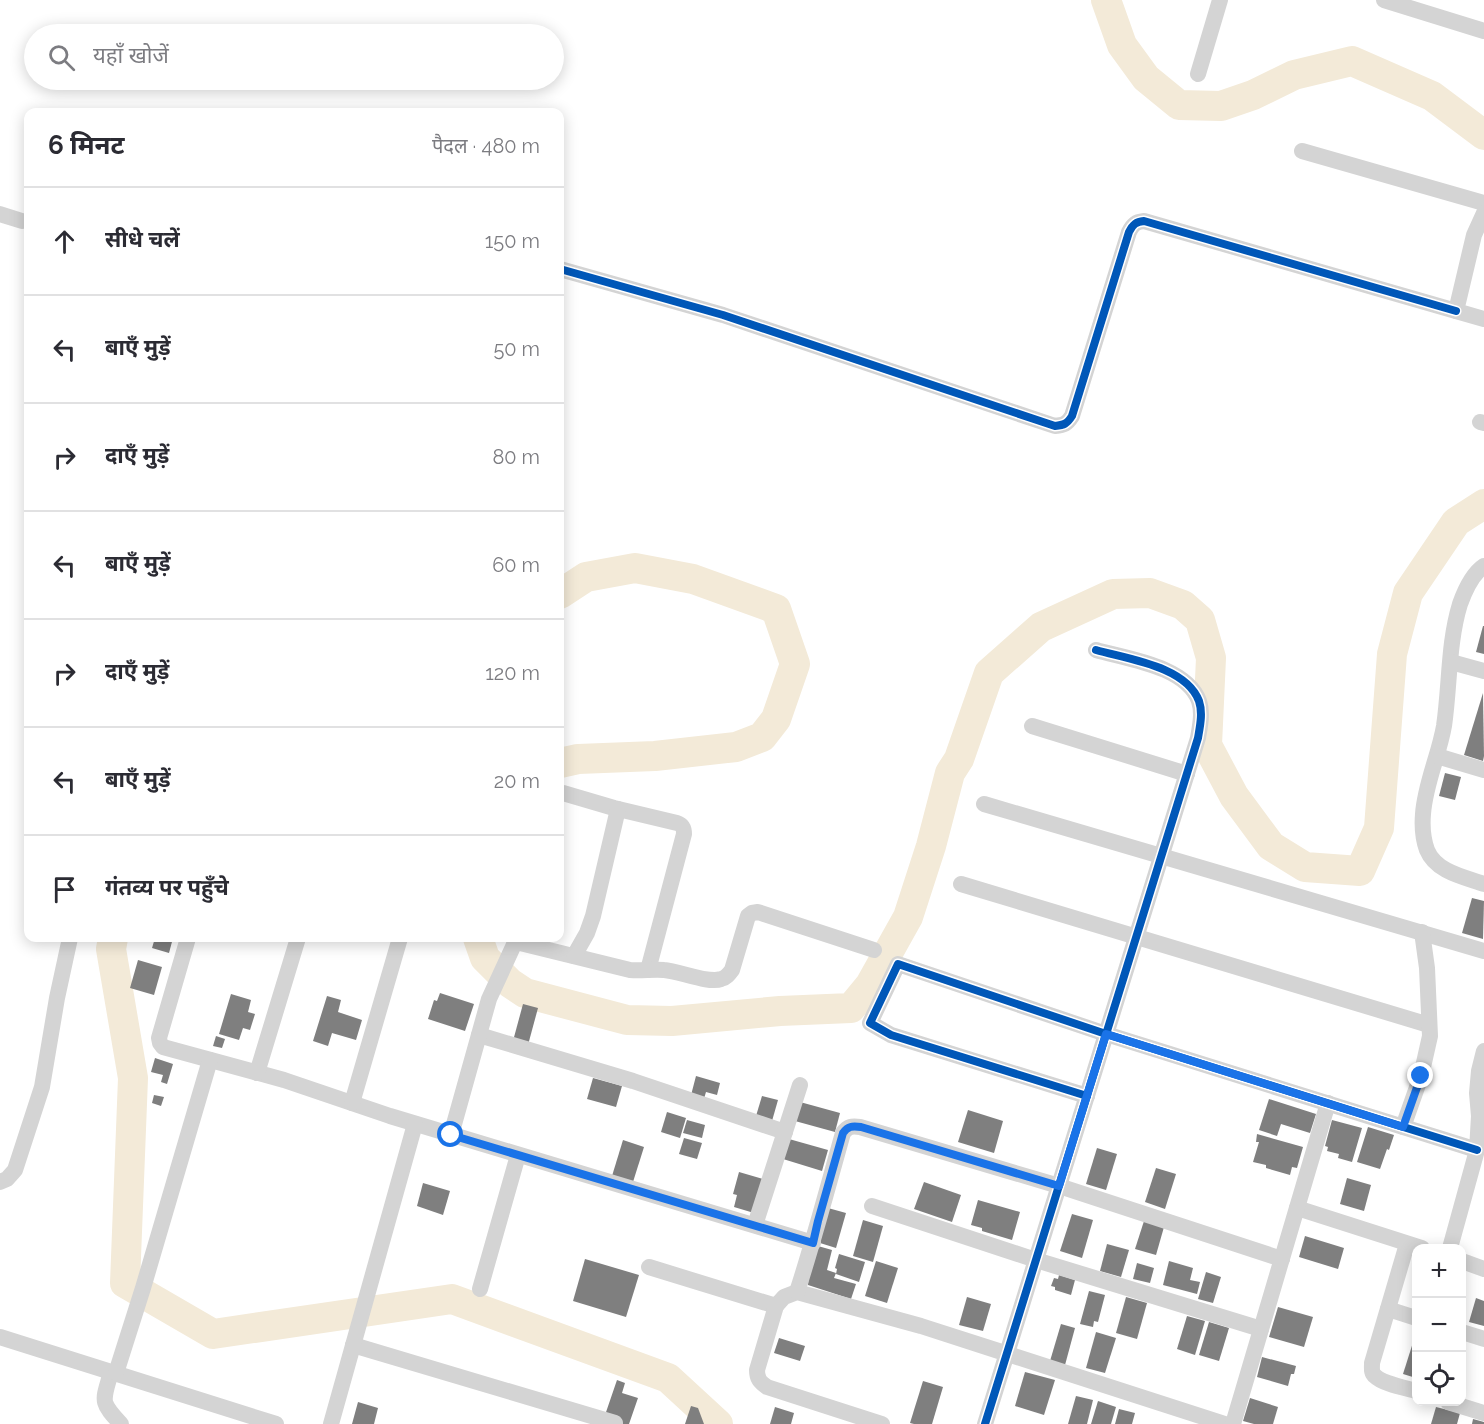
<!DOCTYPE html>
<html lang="hi">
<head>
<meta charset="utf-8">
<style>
	:root { --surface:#fff; --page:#f7f7f7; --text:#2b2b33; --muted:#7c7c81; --line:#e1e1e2 }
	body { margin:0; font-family:Raleway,"Noto Sans Devanagari",sans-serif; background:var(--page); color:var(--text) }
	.controls { position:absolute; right:18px; bottom:18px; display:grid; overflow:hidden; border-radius:12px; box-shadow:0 3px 15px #0003 }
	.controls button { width:54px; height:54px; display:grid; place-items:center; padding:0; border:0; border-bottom:2px solid var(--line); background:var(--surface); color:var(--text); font:30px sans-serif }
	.stop { position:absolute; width:18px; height:18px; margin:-14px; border:4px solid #1a73e8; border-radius:50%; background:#fff }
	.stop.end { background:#1a73e8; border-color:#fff; box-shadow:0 2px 6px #0008 }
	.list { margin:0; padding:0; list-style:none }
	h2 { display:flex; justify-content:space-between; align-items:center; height:78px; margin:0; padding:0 24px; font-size:26px }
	h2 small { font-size:20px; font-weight:400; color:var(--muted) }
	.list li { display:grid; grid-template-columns:39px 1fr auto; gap:18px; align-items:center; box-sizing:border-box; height:108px; padding:0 24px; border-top:2px solid var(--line) }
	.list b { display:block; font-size:22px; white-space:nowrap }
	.list em { font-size:20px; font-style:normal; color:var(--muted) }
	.icon { flex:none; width:33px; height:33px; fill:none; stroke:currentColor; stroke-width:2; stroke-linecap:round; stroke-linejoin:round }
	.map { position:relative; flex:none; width:1484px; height:1424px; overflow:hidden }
	.search { position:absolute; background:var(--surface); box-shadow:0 3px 15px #0003; left:24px; top:24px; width:540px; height:66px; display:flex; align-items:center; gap:15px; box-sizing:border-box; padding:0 21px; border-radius:33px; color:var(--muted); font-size:22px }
	.panel { position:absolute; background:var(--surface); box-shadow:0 3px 15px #0003; left:24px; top:108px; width:540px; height:834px; border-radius:12px }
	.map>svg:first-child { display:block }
</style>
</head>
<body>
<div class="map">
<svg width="1484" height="1424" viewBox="0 0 1484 1424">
	<rect width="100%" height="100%" fill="#fff"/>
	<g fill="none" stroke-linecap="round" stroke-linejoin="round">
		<!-- river -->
		<g stroke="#f3ead8" stroke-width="30">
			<polyline points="1106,0 1122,45 1146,78 1179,105 1221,106 1253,95 1294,75 1352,61 1432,96 1484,135"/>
			<polyline points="560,594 586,577 635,568 693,579 776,609 795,664 776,719 762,737 736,747 655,756 578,759 560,763"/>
			<polyline points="113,938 111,949 133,1078 125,1283 213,1334 452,1299 668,1378 718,1424"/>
			<polyline points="478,938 485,958 510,983 525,993 627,1020 672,1021 780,1011 851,1008 870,985 908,917 931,846 950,773 959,759 989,673 1041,627 1113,594 1150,593 1183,605 1200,620 1211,658 1207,745 1234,796 1271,846 1305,867 1360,871 1379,828 1392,654 1408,593 1456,522 1484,504"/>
		</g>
	</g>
	<!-- building -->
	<g fill="#7f7f7f">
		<polygon points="1483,626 1484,626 1484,654 1476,652"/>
		<polygon points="1483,693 1484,756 1483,761 1464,755"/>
		<polygon points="1445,773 1461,777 1455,800 1439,796"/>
		<polygon points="1472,898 1484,901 1483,939 1462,933"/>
		<polygon points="155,938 173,938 169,953 152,948"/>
		<polygon points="138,960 162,967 154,995 130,988"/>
		<polygon points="440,993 474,1004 465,1031 428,1019 434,1000 437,1001"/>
		<polygon points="231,994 251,1000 248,1012 255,1014 250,1030 243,1028 239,1040 219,1034"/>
		<polygon points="327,996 341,1000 338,1012 362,1020 356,1040 332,1033 328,1046 313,1041"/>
		<polygon points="523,1004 538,1008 528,1045 513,1041"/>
		<polygon points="216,1036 225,1039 222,1048 213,1046"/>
		<polygon points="155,1058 173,1064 167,1084 161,1082 163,1075 151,1072"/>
		<polygon points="696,1076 720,1083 717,1095 706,1092 703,1102 690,1099"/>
		<polygon points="593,1078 622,1086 616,1107 587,1099"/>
		<polygon points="154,1095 164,1097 161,1106 152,1103"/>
		<polygon points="762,1096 778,1100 772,1121 756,1116"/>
		<polygon points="1269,1099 1316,1114 1310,1133 1281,1124 1277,1136 1259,1130"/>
		<polygon points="800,1102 840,1113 835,1132 795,1121"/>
		<polygon points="968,1110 1003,1121 994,1153 958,1142"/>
		<polygon points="667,1112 686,1118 680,1138 661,1132"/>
		<polygon points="687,1120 705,1125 702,1138 683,1133"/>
		<polygon points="1332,1120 1362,1128 1352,1162 1338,1158 1339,1154 1327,1151 1328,1147 1325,1146"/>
		<polygon points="1368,1127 1394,1135 1389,1150 1387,1149 1380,1169 1357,1162"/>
		<polygon points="1257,1134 1303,1147 1297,1168 1292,1167 1290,1175 1266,1168 1266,1165 1253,1162 1259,1142 1256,1142"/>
		<polygon points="684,1138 702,1143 697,1159 679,1154"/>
		<polygon points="789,1139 828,1150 822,1171 783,1159"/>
		<polygon points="623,1140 644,1147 633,1182 612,1176"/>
		<polygon points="1097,1148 1117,1154 1106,1190 1086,1184"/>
		<polygon points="1156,1168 1176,1174 1165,1209 1145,1202"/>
		<polygon points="739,1172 763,1179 754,1213 734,1207 737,1195 733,1194"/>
		<polygon points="1347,1178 1371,1185 1364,1211 1340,1204"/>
		<polygon points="924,1182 961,1195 952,1222 914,1209"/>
		<polygon points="423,1183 450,1191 443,1215 417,1206"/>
		<polygon points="978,1200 1020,1212 1012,1240 982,1231 982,1228 971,1225"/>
		<polygon points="828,1208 846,1213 836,1248 820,1243"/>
		<polygon points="1072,1214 1093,1220 1082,1258 1060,1251"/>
		<polygon points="863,1220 883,1226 873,1262 853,1256"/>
		<polygon points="1144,1221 1164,1227 1156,1255 1135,1249"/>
		<polygon points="1305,1236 1344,1248 1338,1269 1299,1257"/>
		<polygon points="811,1244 832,1250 827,1270 836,1273 834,1278 856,1284 851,1299 808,1285"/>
		<polygon points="1107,1244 1129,1250 1121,1277 1100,1271"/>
		<polygon points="839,1254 865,1262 859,1282 836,1274 837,1269 835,1268"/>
		<polygon points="585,1259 639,1275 626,1317 573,1301"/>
		<polygon points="876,1261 898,1268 887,1303 865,1296"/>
		<polygon points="1169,1261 1193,1268 1190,1280 1200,1282 1197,1294 1163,1285"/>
		<polygon points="1137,1263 1154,1268 1150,1283 1133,1279"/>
		<polygon points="1206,1272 1221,1277 1213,1303 1198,1299"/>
		<polygon points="1059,1275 1075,1280 1071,1295 1055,1290 1055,1287 1051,1286 1054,1278 1058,1279"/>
		<polygon points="1089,1291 1105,1295 1098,1322 1094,1321 1093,1327 1080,1324"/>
		<polygon points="967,1297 991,1304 983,1331 959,1325"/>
		<polygon points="1126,1297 1147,1303 1137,1339 1116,1333"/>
		<polygon points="1476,1298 1484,1301 1484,1326 1469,1322"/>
		<polygon points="1278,1307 1313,1317 1304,1347 1269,1337"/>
		<polygon points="1187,1316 1205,1321 1195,1355 1177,1349"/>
		<polygon points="1209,1322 1229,1328 1219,1361 1199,1355"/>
		<polygon points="1061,1324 1075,1328 1065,1365 1050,1361"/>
		<polygon points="1096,1332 1116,1338 1105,1373 1086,1368"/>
		<polygon points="1416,1333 1416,1378 1403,1374"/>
		<polygon points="779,1338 805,1346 800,1361 774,1353"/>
		<polygon points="1262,1357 1296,1366 1294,1374 1291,1374 1288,1386 1257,1377"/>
		<polygon points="1025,1372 1055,1380 1044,1415 1015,1406"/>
		<polygon points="617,1380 625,1383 622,1393 638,1398 629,1424 623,1424 604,1418"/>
		<polygon points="923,1381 943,1387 932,1424 914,1424 910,1423"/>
		<polygon points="1076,1396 1093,1400 1087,1424 1068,1424"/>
		<polygon points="1250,1398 1278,1407 1273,1424 1254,1424 1243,1421"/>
		<polygon points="1098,1401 1116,1407 1111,1424 1091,1424"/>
		<polygon points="358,1402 378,1408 374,1424 352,1424"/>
		<polygon points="691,1406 698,1408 704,1424 685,1424"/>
		<polygon points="775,1407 794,1413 791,1424 770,1424"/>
		<polygon points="1436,1407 1460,1413 1457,1424 1431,1424"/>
		<polygon points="1119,1409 1135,1413 1132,1424 1115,1424"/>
		<polygon points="1473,1419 1484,1422 1484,1424 1472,1424"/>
	</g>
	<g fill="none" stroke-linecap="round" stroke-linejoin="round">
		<!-- street -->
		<g stroke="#d4d4d4" stroke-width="16">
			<polyline points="1384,0 1484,31"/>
			<polyline points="1198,74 1220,0"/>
			<polyline points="1302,151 1484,203"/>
			<polyline points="1484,213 1474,235 1456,311 1484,319"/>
			<polyline points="0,214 22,221"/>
			<path d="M560,269l163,46 332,111c9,-1 12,-2 17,-10l57,-184c4,-8 7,-10 15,-11l312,90"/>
			<polyline points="1480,422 1484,423"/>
			<path d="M1484,566c-12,8 -19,24 -24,38 -12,39 -10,81 -16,122 -5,29 -19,58 -21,88 -1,12 0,25 4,36 9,22 37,27 57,34"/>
			<polyline points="1451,662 1484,671"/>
			<polyline points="1032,726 1187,774"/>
			<polyline points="1437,756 1484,770"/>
			<path d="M560,794l3,-1 51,15 63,15c6,2 7,5 7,11l-36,136"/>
			<polyline points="984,804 1484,951"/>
			<polyline points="961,884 1429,1025"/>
			<polyline points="188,938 159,1038 160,1043 163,1047 284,1080 390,1116 813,1243"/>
			<path d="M516,942l114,28c12,1 23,-1 34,0 15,1 45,14 57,9 5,-1 8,-5 11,-9l16,-54 4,-3 6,-1 116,38"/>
			<polyline points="574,956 587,933 593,916 618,809"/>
			<polyline points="479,1035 633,1081 785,1132"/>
			<polyline points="257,1073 298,938"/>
			<polyline points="1087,1096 891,1035 870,1023 898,964 1106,1034 1477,1150"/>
			<polyline points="352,1103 400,938"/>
			<polyline points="1403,1127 1421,1076 1430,1036 1427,968 1422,932"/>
			<polyline points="451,1135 489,999 517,938"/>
			<polyline points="0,1182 7,1179 15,1170 42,1087 57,998 70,938"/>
			<polyline points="872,1206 1036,1260 1261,1329"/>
			<polyline points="1297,1208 1422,1248"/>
			<polyline points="755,1225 800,1085"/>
			<path d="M1407,1244l-35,119c0,5 -1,10 3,13 8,8 31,12 41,15"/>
			<polyline points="1450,1248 1477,1150 1479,1116 1477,1093 1479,1071 1484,1051"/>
			<polyline points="1462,1261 1484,1269"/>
			<polyline points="649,1267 776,1306 784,1297 797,1292 921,1326 1225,1424"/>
			<polyline points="480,1289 518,1155"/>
			<path d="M797,1292c17,-52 31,-106 46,-159 5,-7 9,-7 17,-6l199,59 223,73"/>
			<path d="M776,1306l-19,64c0,9 3,12 10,17l115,37"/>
			<polyline points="1388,1309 1416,1318"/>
			<polyline points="1462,1332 1484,1339"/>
			<polyline points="0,1337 276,1424"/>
			<polyline points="353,1345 615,1423"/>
			<path d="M111,1372c-8,29 -12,29 10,52"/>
			<polyline points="116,1373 143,1288 210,1060"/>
			<polyline points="1448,1402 1484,1413"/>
			<polyline points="331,1424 415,1124"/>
			<path d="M985,1424l213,-686c2,-12 5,-25 1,-37 -13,-35 -72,-42 -103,-51"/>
			<polyline points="1233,1424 1328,1103"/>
		</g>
		<defs>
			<g id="cycleway">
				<path d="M560,269l163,46 332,111c9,-1 12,-2 17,-10l57,-184c4,-8 7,-10 15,-11l312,90"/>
				<polyline points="1087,1096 891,1035 870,1023 898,964 1106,1034 1477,1150"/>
				<path d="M985,1424l213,-686c2,-12 5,-25 1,-37 -13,-35 -72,-42 -103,-51"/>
			</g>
		</defs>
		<!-- cycleway casing -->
		<use href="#cycleway" stroke="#fff" stroke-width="11"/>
		<!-- cycleway -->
		<use href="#cycleway" stroke="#0057b8" stroke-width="8"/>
	</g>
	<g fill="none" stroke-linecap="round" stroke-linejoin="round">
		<!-- route -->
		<path stroke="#1a73e8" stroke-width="8" d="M451,1135l362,108 5,-22 25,-88c5,-7 9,-7 18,-6l198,59 47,-152 297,93 18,-51"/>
	</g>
</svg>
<div class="controls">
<button>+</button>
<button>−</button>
<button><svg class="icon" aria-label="locate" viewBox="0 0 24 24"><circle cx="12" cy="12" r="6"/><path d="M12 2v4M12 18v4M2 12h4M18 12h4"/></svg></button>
</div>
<div class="stop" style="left:451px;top:1135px"></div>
<div class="stop end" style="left:1421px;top:1076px"></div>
<div class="search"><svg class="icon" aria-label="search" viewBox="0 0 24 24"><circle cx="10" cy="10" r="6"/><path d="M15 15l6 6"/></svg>यहाँ खोजें</div>
<section class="panel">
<h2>6 मिनट<small>पैदल · 480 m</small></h2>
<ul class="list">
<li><svg class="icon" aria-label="ahead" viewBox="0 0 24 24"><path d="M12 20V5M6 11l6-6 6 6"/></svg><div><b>सीधे चलें</b></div><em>150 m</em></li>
<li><svg class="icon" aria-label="left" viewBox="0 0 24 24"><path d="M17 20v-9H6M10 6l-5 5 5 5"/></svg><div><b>बाएँ मुड़ें</b></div><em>50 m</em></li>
<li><svg class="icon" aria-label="right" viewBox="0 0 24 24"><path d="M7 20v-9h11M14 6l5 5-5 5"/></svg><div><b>दाएँ मुड़ें</b></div><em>80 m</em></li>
<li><svg class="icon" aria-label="left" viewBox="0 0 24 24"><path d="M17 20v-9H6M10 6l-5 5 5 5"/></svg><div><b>बाएँ मुड़ें</b></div><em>60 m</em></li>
<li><svg class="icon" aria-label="right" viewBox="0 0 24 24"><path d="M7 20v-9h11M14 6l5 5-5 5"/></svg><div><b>दाएँ मुड़ें</b></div><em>120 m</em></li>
<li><svg class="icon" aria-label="left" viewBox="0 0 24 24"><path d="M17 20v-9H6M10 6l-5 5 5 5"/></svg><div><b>बाएँ मुड़ें</b></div><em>20 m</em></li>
<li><svg class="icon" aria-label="arrive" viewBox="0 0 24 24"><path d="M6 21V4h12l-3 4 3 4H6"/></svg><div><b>गंतव्य पर पहुँचे</b></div></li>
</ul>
</section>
</div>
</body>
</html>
